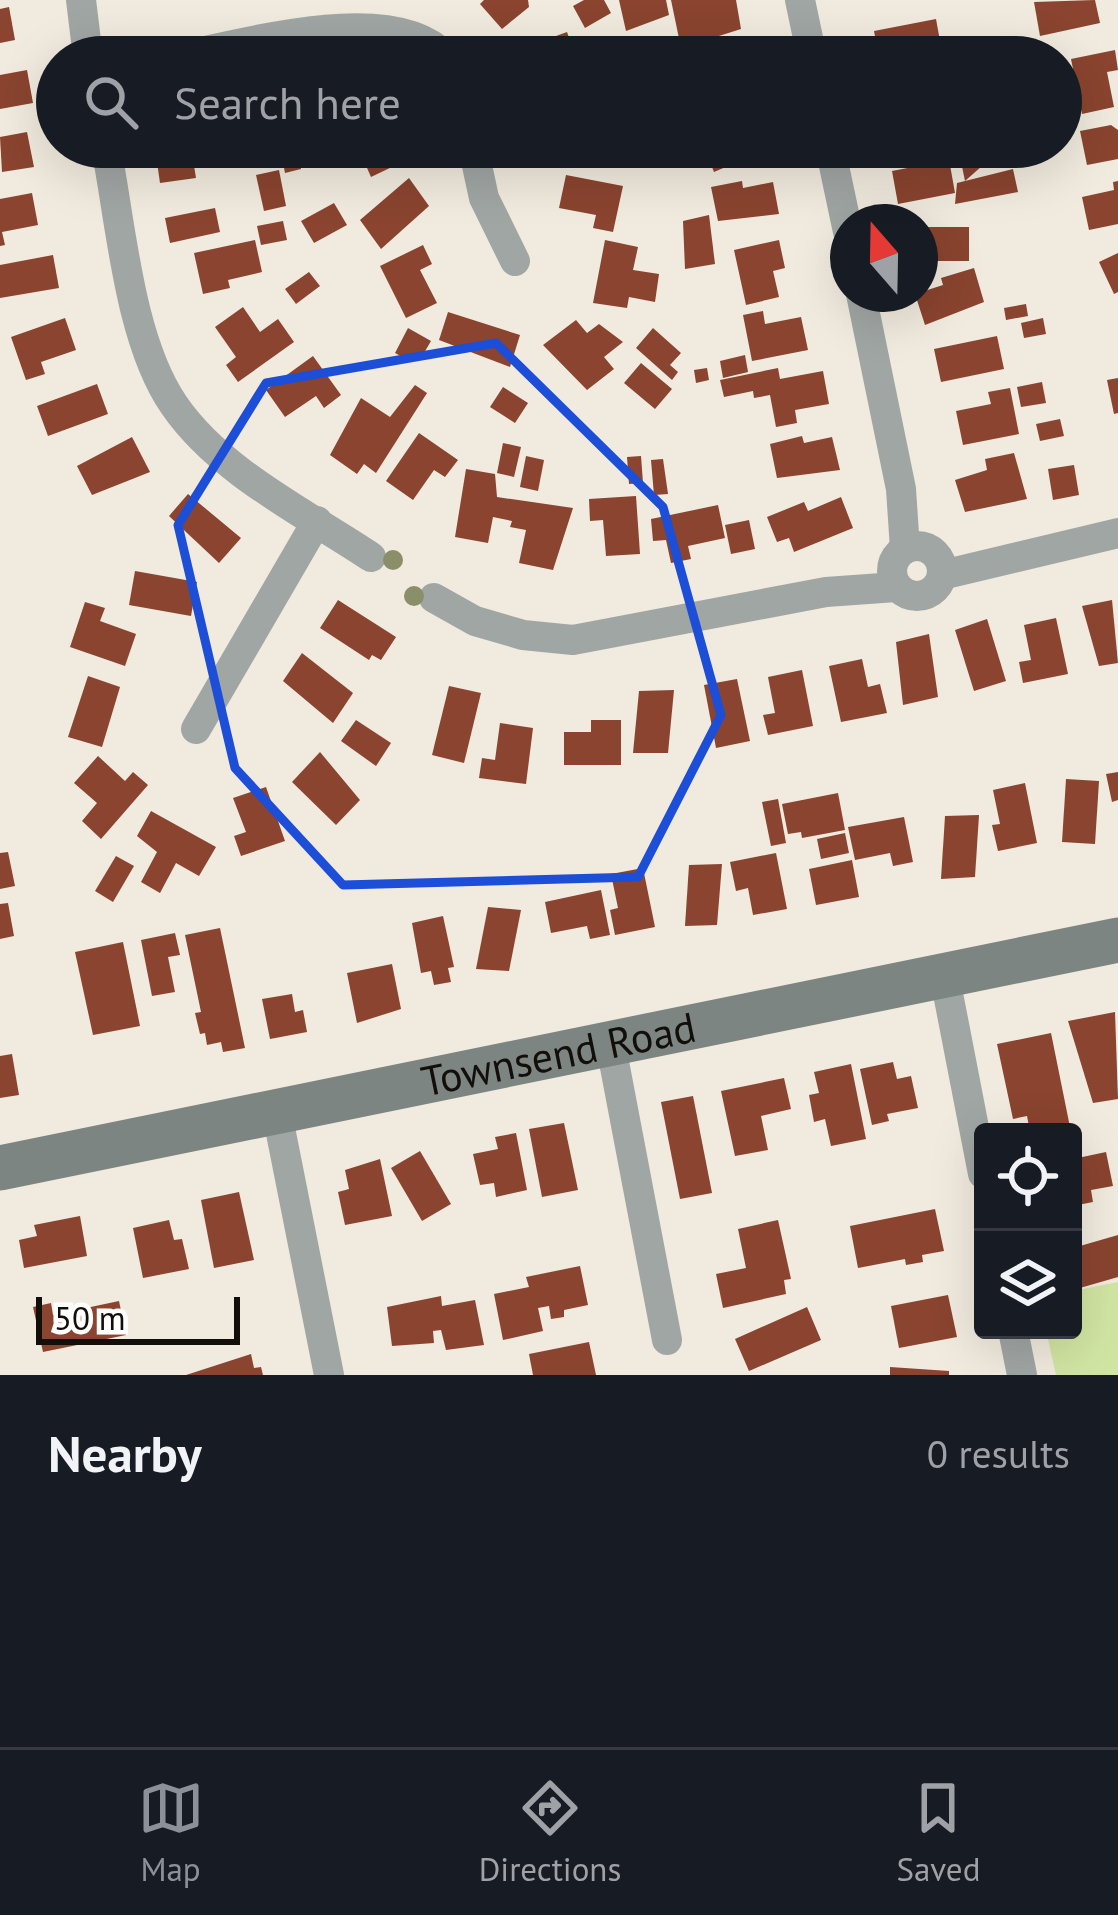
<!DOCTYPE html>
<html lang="en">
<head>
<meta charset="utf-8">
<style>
	:root { --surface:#171b24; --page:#242831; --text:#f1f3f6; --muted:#9ea1a6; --line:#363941; --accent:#8c9099 }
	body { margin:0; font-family:"PT Sans",sans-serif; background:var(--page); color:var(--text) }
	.controls { position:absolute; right:36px; bottom:36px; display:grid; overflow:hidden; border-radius:12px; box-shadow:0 12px 48px #0002 }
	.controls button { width:108px; height:108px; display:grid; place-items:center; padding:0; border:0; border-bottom:3px solid var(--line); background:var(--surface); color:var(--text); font:60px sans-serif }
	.compass { position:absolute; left:830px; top:204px; width:108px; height:108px; border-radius:50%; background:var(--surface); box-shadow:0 12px 48px #0002; rotate:340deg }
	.scale { position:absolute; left:36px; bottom:30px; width:204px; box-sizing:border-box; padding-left:12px; border:6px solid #120f0b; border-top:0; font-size:33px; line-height:42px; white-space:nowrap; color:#120f0b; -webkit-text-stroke:9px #fff; paint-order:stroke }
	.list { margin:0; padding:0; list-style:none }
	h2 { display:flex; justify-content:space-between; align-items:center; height:156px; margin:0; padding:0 48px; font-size:51px }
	h2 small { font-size:39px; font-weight:400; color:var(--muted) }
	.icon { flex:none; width:66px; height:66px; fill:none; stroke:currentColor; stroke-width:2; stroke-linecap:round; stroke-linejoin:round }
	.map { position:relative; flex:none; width:1118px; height:1375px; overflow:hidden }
	.search { position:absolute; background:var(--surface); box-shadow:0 12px 48px #0002; left:36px; right:36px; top:36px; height:132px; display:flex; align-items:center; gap:30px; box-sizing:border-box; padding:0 42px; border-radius:66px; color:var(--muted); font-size:45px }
	.sheet { height:372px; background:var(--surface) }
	nav { display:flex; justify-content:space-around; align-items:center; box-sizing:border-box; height:168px; border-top:3px solid var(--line); background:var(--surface); font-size:33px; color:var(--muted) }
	nav a { display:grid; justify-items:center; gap:6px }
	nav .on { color:var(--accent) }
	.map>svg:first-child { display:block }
</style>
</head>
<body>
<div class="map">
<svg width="1118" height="1375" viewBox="0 0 1118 1375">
	<rect width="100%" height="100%" fill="#f1eade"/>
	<!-- green -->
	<polygon fill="#d1e5a3" points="1118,1282 1118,1375 1056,1375 1046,1330 1073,1330 1073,1291"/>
	<!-- building -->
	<g fill="#8a442f">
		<polygon points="484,0 528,0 529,7 502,29 480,4"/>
		<polygon points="584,0 604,0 611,13 585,28 573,6"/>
		<polygon points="619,0 666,0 669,15 626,31"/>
		<polygon points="671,0 736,0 741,29 681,48"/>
		<polygon points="1095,0 1100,23 1040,36 1034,2"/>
		<polygon points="9,7 15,40 0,43 0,9"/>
		<polygon points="936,19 942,52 879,57 874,31"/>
		<polygon points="567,32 576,57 514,57 512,52"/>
		<polygon points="978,43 981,57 956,57 954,48"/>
		<polygon points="1115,50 1118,70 1107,72 1114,107 1082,114 1071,59"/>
		<polygon points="27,70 33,103 0,109 0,75"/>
		<polygon points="1111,125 1118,130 1118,159 1087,165 1080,131"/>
		<polygon points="27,132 34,167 2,172 0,137"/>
		<polygon points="191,147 196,178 160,183 155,148"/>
		<polygon points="228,147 262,147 264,154 230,161"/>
		<polygon points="280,147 297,147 301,169 285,173"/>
		<polygon points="376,147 385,147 394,166 371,177 361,154"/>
		<polygon points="589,147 623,147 623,149 591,156"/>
		<polygon points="704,147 772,147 714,172"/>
		<polygon points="958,147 978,147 982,166 965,181"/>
		<polygon points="947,148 955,193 898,204 892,171 928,164 925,153"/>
		<polygon points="1013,169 1018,192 955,204 957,183"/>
		<polygon points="279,170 286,206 264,211 256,175"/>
		<polygon points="566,175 623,186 613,232 593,228 596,215 559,208"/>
		<polygon points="409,178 429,206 381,249 360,220"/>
		<polygon points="742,181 743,188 773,182 779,214 718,221 711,187"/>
		<polygon points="1118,181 1118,224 1089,230 1082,197 1114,190 1113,182"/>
		<polygon points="32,193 38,225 2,232 5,245 0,246 0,199"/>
		<polygon points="334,203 347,225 314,243 301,221"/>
		<polygon points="215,208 220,232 170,243 165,218"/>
		<polygon points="709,215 715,264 685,269 683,221"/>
		<polygon points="283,221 287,240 261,245 257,226"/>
		<rect x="920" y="227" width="49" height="34"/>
		<polygon points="255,240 262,272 228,280 230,288 203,294 194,253"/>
		<polygon points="605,240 638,247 633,270 659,274 655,302 629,297 627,308 593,303"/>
		<polygon points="779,240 785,268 773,271 779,297 746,305 734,250"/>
		<polygon points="423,245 432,264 420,270 437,303 406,318 380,266"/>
		<polygon points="1118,253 1118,292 1114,294 1099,262"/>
		<polygon points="53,255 59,288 0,298 0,265"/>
		<polygon points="974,268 984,302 925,325 915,294 943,285 941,278"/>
		<polygon points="309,272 320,286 296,304 285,289"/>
		<polygon points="1026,304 1028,316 1006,320 1004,308"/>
		<polygon points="243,307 260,332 278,319 294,342 238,382 226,365 236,357 215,327"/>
		<polygon points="763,311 765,324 801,317 808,350 752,361 743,315"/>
		<polygon points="448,312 520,335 510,367 439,340"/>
		<polygon points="65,318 76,350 41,362 45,374 26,380 11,337"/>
		<polygon points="1043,318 1046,334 1024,338 1021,323"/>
		<polygon points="576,320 587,333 599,324 623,342 604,357 614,369 587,390 543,345"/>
		<polygon points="408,328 431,341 421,358 414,355 410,361 395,353"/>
		<polygon points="653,328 681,353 670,365 678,372 672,380 636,348"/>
		<polygon points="997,336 1004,369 941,382 934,349"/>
		<polygon points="745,355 748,372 723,378 720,361"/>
		<polygon points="313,356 341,395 324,408 316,396 285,417 266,390"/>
		<polygon points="641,363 672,389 655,409 624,383"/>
		<polygon points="707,368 709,380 696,383 694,370"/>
		<polygon points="778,368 780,379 823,371 829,404 795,410 797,423 776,427 770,395 754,398 753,391 724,397 720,380"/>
		<polygon points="1118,378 1118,413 1114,414 1107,380"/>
		<polygon points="1042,382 1046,403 1021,407 1017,387"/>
		<polygon points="97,384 108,414 48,436 37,406"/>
		<polygon points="415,385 427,393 376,473 364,464 357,474 330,455 361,398 390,417"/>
		<polygon points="503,387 528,403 515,423 490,407"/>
		<polygon points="1010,388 1019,434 963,445 956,411 991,404 988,392"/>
		<polygon points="1060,419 1064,436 1040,441 1036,424"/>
		<polygon points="419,433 458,460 445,477 434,470 413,500 386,481"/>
		<polygon points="802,436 804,443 832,437 840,470 777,478 770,444"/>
		<polygon points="132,437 150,472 92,495 77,466"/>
		<polygon points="503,443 521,447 514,477 497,473"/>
		<polygon points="1014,453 1027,499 965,512 955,480 987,470 985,459"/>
		<polygon points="526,456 544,460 538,491 520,487"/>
		<polygon points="641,456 643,483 629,484 627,457"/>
		<polygon points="663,459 668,494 654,495 651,460"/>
		<polygon points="1074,465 1079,495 1053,500 1048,469"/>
		<polygon points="466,469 495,474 497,497 573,508 553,570 519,563 526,530 510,527 512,521 493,517 488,543 455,537"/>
		<polygon points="188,494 241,538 219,563 169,516"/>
		<polygon points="636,496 640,554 606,556 603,520 590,521 589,499"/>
		<polygon points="841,497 853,528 794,552 789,538 777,542 767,517 804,502 808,511"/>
		<polygon points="718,505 725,538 688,546 691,559 671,563 666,540 653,541 651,519"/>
		<polygon points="749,520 755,549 731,554 725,525"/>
		<polygon points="135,571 197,582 191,616 129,605"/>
		<polygon points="338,600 396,637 381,660 372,655 369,660 320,628"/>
		<polygon points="1112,600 1118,663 1099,666 1082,606"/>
		<polygon points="85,602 105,608 100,621 136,634 125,666 70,647"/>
		<polygon points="1056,618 1068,674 1023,683 1019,662 1031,660 1024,625"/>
		<polygon points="987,619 1006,681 974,691 955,630"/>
		<polygon points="929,634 938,697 903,705 896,642"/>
		<polygon points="302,653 353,693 333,723 283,681"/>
		<polygon points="862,659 868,687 880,684 887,713 841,722 829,666"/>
		<polygon points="802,670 813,726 768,735 763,715 775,713 768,677"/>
		<polygon points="88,676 120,687 102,747 68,737"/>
		<polygon points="737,679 750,741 716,748 704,685"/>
		<polygon points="449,686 481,693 464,763 432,755"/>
		<polygon points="674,690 668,753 633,753 639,691"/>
		<polygon points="356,720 391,743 376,766 341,741"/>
		<polygon points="591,720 621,720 621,765 564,765 564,732 591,732"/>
		<polygon points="500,723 533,728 526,784 479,778 482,758 495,760"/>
		<polygon points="320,752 360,800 336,825 292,782"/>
		<polygon points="98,756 125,781 133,772 148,785 101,839 82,821 97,803 74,783"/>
		<polygon points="1118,772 1118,800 1112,802 1106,774"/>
		<polygon points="1066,779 1099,781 1095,844 1062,842"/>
		<polygon points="1025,783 1037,843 998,851 992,825 1000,824 993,790"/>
		<polygon points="266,787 285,841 241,856 234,836 246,832 233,798"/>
		<polygon points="838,793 845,830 802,838 801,832 788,834 782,804"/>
		<polygon points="778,799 786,843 771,846 762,802"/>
		<polygon points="151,811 216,847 199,876 176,863 160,893 141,882 157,852 137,836"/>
		<polygon points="979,815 975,877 941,879 945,816"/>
		<polygon points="904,817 913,862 893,866 890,853 855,860 848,827"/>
		<polygon points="845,833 849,853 821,859 817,839"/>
		<polygon points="8,852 15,886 0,889 0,853"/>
		<polygon points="776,853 787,909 753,915 748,888 736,891 730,862"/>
		<polygon points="116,856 134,866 113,902 95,891"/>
		<polygon points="852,860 859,897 816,905 809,869"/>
		<polygon points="722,864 717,925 685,926 689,865"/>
		<polygon points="643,868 655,927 615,935 610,910 618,908 611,874"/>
		<polygon points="601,890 610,935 590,939 587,926 551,933 545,902"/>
		<polygon points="8,903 14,936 0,939 0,904"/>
		<polygon points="488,907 521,910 509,971 476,969"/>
		<polygon points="443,916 454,967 448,968 451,982 434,985 431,971 421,973 412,923"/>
		<polygon points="220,928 245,1048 223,1052 221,1042 207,1045 205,1033 200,1034 195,1013 201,1012 185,935"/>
		<polygon points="175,933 180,955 168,957 175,992 152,996 141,940"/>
		<polygon points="123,942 140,1026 93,1035 75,952"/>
		<polygon points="392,964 401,1009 357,1023 347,973"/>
		<polygon points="292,994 295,1012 303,1010 307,1032 270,1039 262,999"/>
		<polygon points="1115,1012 1118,1099 1093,1103 1068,1021"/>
		<polygon points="1051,1033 1071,1132 1030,1132 1027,1116 1013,1119 997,1044"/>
		<polygon points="12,1054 19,1095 0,1098 0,1056"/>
		<polygon points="893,1062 897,1079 911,1076 918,1108 887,1114 889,1121 872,1125 860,1069"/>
		<polygon points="851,1064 866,1139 831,1146 825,1119 814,1122 809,1095 819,1093 814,1072"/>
		<polygon points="784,1078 791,1109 761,1116 768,1150 735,1156 721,1091"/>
		<polygon points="693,1096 712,1193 680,1199 661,1102"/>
		<polygon points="564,1123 578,1190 542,1197 529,1129"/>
		<polygon points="516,1133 527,1190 496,1197 494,1183 480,1185 473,1154 498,1149 495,1137"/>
		<polygon points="420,1151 451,1204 422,1221 391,1168"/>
		<polygon points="1106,1152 1113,1186 1091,1190 1093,1202 1073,1206 1073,1159"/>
		<polygon points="380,1159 392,1216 345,1225 338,1192 349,1189 345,1170"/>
		<polygon points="239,1192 254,1260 214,1268 201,1200"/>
		<polygon points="935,1209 944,1251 922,1255 923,1262 906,1265 905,1259 858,1268 850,1226"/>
		<polygon points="80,1216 87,1256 24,1268 19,1240 37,1236 34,1225"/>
		<polygon points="169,1220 174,1240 182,1239 189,1269 143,1278 133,1228"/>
		<polygon points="778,1220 791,1279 784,1280 786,1294 723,1308 716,1274 746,1268 738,1229"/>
		<polygon points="1118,1235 1118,1277 1073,1290 1073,1248"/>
		<polygon points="580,1266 588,1305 564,1310 564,1317 551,1319 549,1306 538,1308 543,1331 503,1340 494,1294 529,1287 526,1277"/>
		<polygon points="948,1295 957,1337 899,1348 891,1306"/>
		<polygon points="441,1296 442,1306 475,1300 484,1345 446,1350 441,1330 433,1331 434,1343 392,1346 387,1307"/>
		<polygon points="119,1301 126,1335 43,1352 33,1307 51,1303 53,1315"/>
		<polygon points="807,1307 821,1340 749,1371 735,1339"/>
		<polygon points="589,1342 596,1375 533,1375 529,1354"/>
		<polygon points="251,1354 254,1368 261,1367 263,1375 186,1375"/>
		<polygon points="890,1367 949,1371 949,1375 890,1375"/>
	</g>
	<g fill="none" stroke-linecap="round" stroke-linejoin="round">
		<!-- street -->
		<g stroke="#a0a6a4" stroke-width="30">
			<polyline points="81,0 88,57"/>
			<polyline points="800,0 812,57"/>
			<path d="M176,57c73,-14 218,-57 270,0"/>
			<path d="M106,147c15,77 23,193 68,258 46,67 131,108 197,152"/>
			<polyline points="473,147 484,198 515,261"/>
			<polyline points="830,147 848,232"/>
			<polyline points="861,294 901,489 905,549"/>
			<circle cx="917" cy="571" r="25"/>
			<polyline points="942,575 1118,533"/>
			<polyline points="434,598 475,621 523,635 573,640 826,592 896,587"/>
			<polyline points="196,729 317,521"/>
			<polyline points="944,973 983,1174"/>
			<polyline points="610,1041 667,1340"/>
			<polyline points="276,1108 329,1375"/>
			<polyline points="1013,1330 1022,1375"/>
		</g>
		<!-- secondary -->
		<path stroke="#7c8582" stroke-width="45" id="s1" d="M0,1168l1118,-228"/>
	</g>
	<!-- trees -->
	<g fill="#8a8e69">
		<circle cx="393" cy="560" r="10"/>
		<circle cx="414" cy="596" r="10"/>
	</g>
	<!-- marked area -->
	<path fill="none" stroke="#1d4ed8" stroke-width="9" stroke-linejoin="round" d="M496,343l167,164 58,208 -83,162 -295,8 -108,-117 -57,-243 88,-142z"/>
	<g text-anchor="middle" stroke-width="12" stroke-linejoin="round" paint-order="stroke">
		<!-- street labels -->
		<g font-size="42" fill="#120f0b" stroke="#fff">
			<text dy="15" stroke="none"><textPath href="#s1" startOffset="570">Townsend Road</textPath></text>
		</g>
	</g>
</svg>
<div class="controls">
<button><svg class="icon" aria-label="locate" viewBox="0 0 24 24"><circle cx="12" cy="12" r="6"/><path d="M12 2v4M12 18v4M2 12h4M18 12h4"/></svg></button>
<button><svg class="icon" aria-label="layers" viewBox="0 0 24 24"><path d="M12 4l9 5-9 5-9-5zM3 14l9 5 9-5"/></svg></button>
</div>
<svg class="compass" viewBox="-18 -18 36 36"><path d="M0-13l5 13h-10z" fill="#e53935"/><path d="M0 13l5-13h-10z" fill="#9ea1a6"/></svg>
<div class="scale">50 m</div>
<div class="search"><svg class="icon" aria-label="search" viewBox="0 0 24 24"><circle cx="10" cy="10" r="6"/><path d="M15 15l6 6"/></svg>Search here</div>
</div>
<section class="sheet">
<h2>Nearby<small>0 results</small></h2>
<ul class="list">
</ul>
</section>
<nav>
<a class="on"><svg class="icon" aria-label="map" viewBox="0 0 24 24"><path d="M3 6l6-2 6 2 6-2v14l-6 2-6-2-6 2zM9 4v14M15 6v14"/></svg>Map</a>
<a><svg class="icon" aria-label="directions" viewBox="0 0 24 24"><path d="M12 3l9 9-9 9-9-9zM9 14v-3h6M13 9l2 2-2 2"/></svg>Directions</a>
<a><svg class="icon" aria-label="saved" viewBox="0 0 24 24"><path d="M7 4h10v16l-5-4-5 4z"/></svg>Saved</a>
</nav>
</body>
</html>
